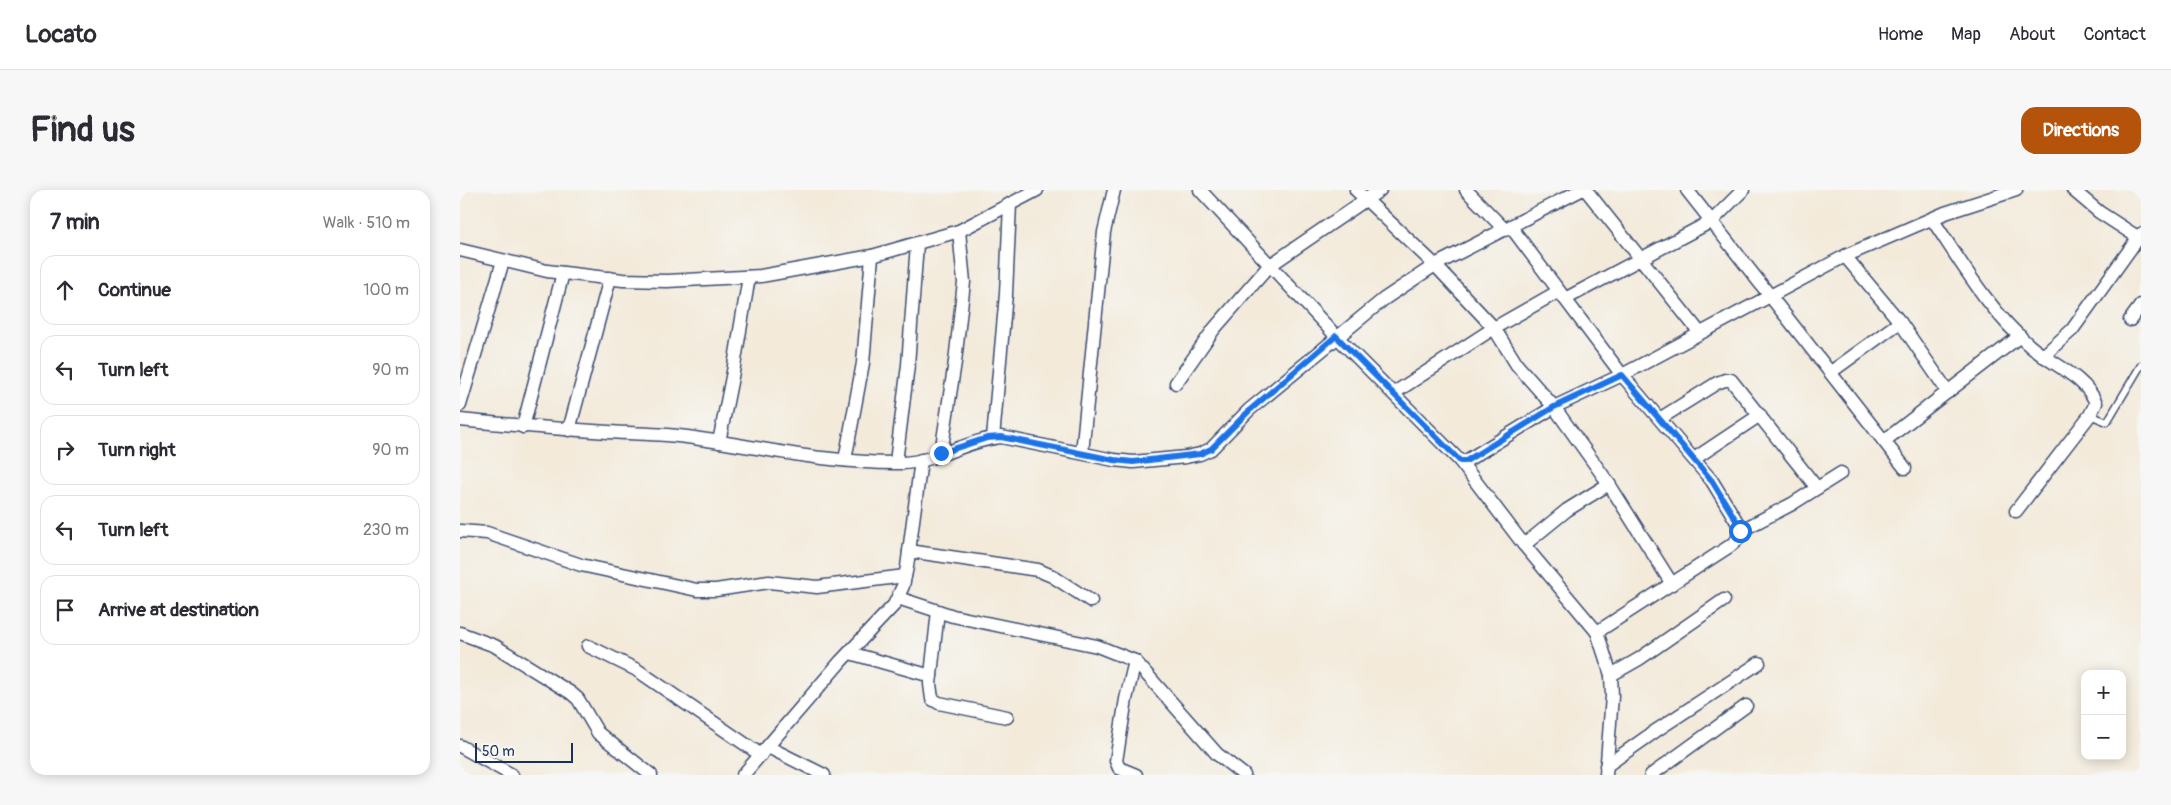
<!DOCTYPE html>
<html lang="en">
<head>
<meta charset="utf-8">
<style>
	:root { --surface:#fff; --page:#f7f7f7; --text:#2b2b33; --muted:#7c7c81; --line:#e1e1e2; --accent:#b45309 }
	body { margin:0; font-family:Pangolin,sans-serif; background:var(--page); color:var(--text) }
	.controls { position:absolute; right:15px; bottom:15px; display:grid; overflow:hidden; border-radius:10px; box-shadow:0 2px 12px #0003 }
	.controls button { width:45px; height:45px; display:grid; place-items:center; padding:0; border:0; border-bottom:1px solid var(--line); background:var(--surface); color:var(--text); font:25px sans-serif }
	.scale { position:absolute; left:15px; bottom:12px; width:98px; box-sizing:border-box; padding-left:5px; border:2px solid #1b2f5e; border-top:0; font-size:14px; line-height:18px; white-space:nowrap; color:#1b2f5e; -webkit-text-stroke:4px #f6f6f2; paint-order:stroke }
	.stop { position:absolute; width:15px; height:15px; margin:-11px; border:4px solid #1a73e8; border-radius:50%; background:#fff }
	.stop.end { background:#1a73e8; border-color:#fff; box-shadow:0 1px 5px #0008 }
	.list { margin:0; padding:0; list-style:none }
	h2 { display:flex; justify-content:space-between; align-items:center; height:65px; margin:0; padding:0 20px; font-size:21px }
	h2 small { font-size:16px; font-weight:400; color:var(--muted) }
	.list li { display:grid; grid-template-columns:32px 1fr auto; gap:15px; align-items:center; box-sizing:border-box; height:70px; margin:0 10px 10px; padding:0 10px; border:1px solid var(--line); border-radius:15px }
	.list b { display:block; font-size:19px; white-space:nowrap }
	.list em { font-size:16px; font-style:normal; color:var(--muted) }
	.icon { flex:none; width:28px; height:28px; fill:none; stroke:currentColor; stroke-width:2; stroke-linecap:round; stroke-linejoin:round }
	.map { position:relative; flex:none; width:1681px; height:585px; overflow:hidden; border-radius:15px }
	header { display:flex; align-items:center; gap:30px; box-sizing:border-box; height:70px; padding:0 25px; background:var(--surface); border-bottom:1px solid var(--line) }
	header strong { font-size:24px }
	nav { display:flex; gap:28px; margin-inline-start:auto; font-size:18px }
	.intro { display:flex; align-items:center; justify-content:space-between; box-sizing:border-box; height:120px; padding:0 30px }
	h1 { margin:0; font-size:35px }
	.button { padding:12px 22px; border-radius:15px; background:var(--accent); color:#fff; font-size:18px; font-weight:700 }
	main { display:flex; gap:30px; padding:0 30px }
	aside { flex:1; background:var(--surface); border-radius:15px; box-shadow:0 2px 12px #0003 }
	.map>svg:first-child { display:block }
</style>
</head>
<body>
<header>
<strong>Locato</strong>
<nav><a>Home</a><a>Map</a><a>About</a><a>Contact</a></nav>
</header>
<div class="intro"><h1>Find us</h1><a class="button">Directions</a></div>
<main>
<aside>
<h2>7 min<small>Walk · 510 m</small></h2>
<ul class="list">
<li><svg class="icon" aria-label="ahead" viewBox="0 0 24 24"><path d="M12 20V5M6 11l6-6 6 6"/></svg><div><b>Continue</b></div><em>100 m</em></li>
<li><svg class="icon" aria-label="left" viewBox="0 0 24 24"><path d="M17 20v-9H6M10 6l-5 5 5 5"/></svg><div><b>Turn left</b></div><em>90 m</em></li>
<li><svg class="icon" aria-label="right" viewBox="0 0 24 24"><path d="M7 20v-9h11M14 6l5 5-5 5"/></svg><div><b>Turn right</b></div><em>90 m</em></li>
<li><svg class="icon" aria-label="left" viewBox="0 0 24 24"><path d="M17 20v-9H6M10 6l-5 5 5 5"/></svg><div><b>Turn left</b></div><em>230 m</em></li>
<li><svg class="icon" aria-label="arrive" viewBox="0 0 24 24"><path d="M6 21V4h12l-3 4 3 4H6"/></svg><div><b>Arrive at destination</b></div></li>
</ul>
</aside>
<div class="map">
<svg width="1681" height="585" viewBox="0 0 1681 585">
	<rect width="100%" height="100%" fill="#f6f6f2"/>
	<filter id="ink" filterUnits="userSpaceOnUse"><feTurbulence type="fractalNoise" baseFrequency=".02" numOctaves="2"/><feDisplacementMap in="SourceGraphic" scale="10" xChannelSelector="R" yChannelSelector="G"/><feConvolveMatrix kernelMatrix="1 2 1 2 8 2 1 2 1" color-interpolation-filters="sRGB"/></filter>
	<filter id="wash" filterUnits="userSpaceOnUse"><feTurbulence type="fractalNoise" baseFrequency=".0096" numOctaves="4" result="noise"/><feDisplacementMap in="SourceGraphic" scale="20" xChannelSelector="R" yChannelSelector="G"/><feGaussianBlur stdDeviation="1.12" result="paint"/><feColorMatrix in="noise" values="0 0 0 0 0 0 0 0 0 0 0 0 0 0 0 0 0 1.4 0 .05"/><feComposite in="paint" operator="in"/></filter>
	<g filter="url(#wash)">
		<rect width="100%" height="100%" fill="#f3eada"/>
	</g>
	<g filter="url(#ink)">
		<g fill="none" stroke-linecap="round" stroke-linejoin="round">
			<defs>
				<polyline id="service" points="1630,225 1647,232 1681,175"/>
				<g id="minor">
					<polyline points="740,0 876,146 1000,271 1006,271 1094,217 1162,185 1385,66 1485,23 1556,0"/>
					<polyline points="896,0 975,75 1034,138 1057,175 1094,217 1149,294 1212,394"/>
					<polyline points="1006,0 1045,40"/>
					<polyline points="1126,0 1240,143"/>
					<polyline points="1227,0 1445,278"/>
					<polyline points="1613,0 1639,22 1679,48"/>
					<path d="M1472,29c29,43 57,92 98,127 21,18 55,30 66,57l-6,12 -74,96"/>
					<polyline points="1051,37 1162,185 1252,291 1277,332 1280,341 1277,350 1270,356 1137,442"/>
					<polyline points="0,60 87,81 163,90 207,91 301,86 412,66 499,41 577,0"/>
					<polyline points="1385,66 1440,132 1488,202"/>
					<polyline points="1105,109 1252,31 1283,0"/>
					<polyline points="1670,130 1681,115"/>
					<polyline points="1583,166 1612,140 1681,44"/>
					<polyline points="1371,182 1440,132"/>
					<polyline points="716,193 754,139 809,76 920,0"/>
					<polyline points="934,203 1034,138 1099,101"/>
					<polyline points="0,215 43,71"/>
					<polyline points="1201,228 1257,193 1265,190 1271,190 1357,298"/>
					<path d="M0,230c49,5 98,9 148,12 26,2 53,1 79,5 72,10 142,27 215,26 34,-1 65,-23 99,-26l113,23 19,2 53,-5 14,-3 11,-5 38,-39 135,-111 51,-34 146,-75"/>
					<polyline points="63,237 103,83"/>
					<polyline points="109,240 150,88"/>
					<polyline points="533,248 546,104 550,14"/>
					<polyline points="1424,251 1560,146"/>
					<polyline points="259,252 273,182 289,87"/>
					<polyline points="481,263 495,172 504,92 499,41"/>
					<polyline points="622,263 644,42 654,0"/>
					<polyline points="1234,269 1300,225"/>
					<polyline points="385,270 403,173 412,66"/>
					<polyline points="1000,271 1064,355 1137,442 1151,485 1152,506 1146,585"/>
					<polyline points="436,272 448,175 457,54"/>
					<polyline points="0,341 27,343 121,375 237,400 256,400 309,392 357,397 445,386"/>
					<polyline points="1280,341 1332,314 1381,283"/>
					<polyline points="1064,355 1107,320 1149,294"/>
					<polyline points="449,361 578,380 592,386 631,411"/>
					<polyline points="438,408 493,426 637,456 675,471 757,564 784,585"/>
					<polyline points="478,421 470,494 472,509 479,513 547,527"/>
					<polyline points="0,443 35,456 111,503 118,509 138,543 191,585"/>
					<polyline points="128,456 177,480 301,565"/>
					<polyline points="390,463 471,486"/>
					<polyline points="675,471 666,509 656,571 659,578 676,585"/>
					<polyline points="1151,485 1179,469 1264,410"/>
					<polyline points="0,556 52,585"/>
					<polyline points="308,557 364,585"/>
					<polyline points="1146,576 1197,540 1299,473"/>
					<polyline points="283,585 381,471 434,415 443,396 447,377 461,270"/>
					<polyline points="1191,585 1286,516"/>
				</g>
			</defs>
			<!-- service casing -->
			<use href="#service" stroke="#3b4b71" stroke-width="9"/>
			<!-- minor casing -->
			<use href="#minor" stroke="#3b4b71" stroke-width="15"/>
			<!-- service -->
			<use href="#service" stroke="#fff" stroke-width="6"/>
			<!-- minor -->
			<use href="#minor" stroke="#fff" stroke-width="12"/>
		</g>
	</g>
	<g fill="none" stroke-linecap="round" stroke-linejoin="round" filter="url(#ink)">
		<!-- route -->
		<polyline stroke="#1a73e8" stroke-width="6" points="481,263 527,248 541,247 654,270 673,272 740,264 751,259 790,220 876,146 1000,271 1006,271 1094,217 1162,185 1252,291 1277,332 1280,341"/>
	</g>
</svg>
<div class="controls">
<button>+</button>
<button>−</button>
</div>
<div class="scale">50 m</div>
<div class="stop" style="left:1280px;top:341px"></div>
<div class="stop end" style="left:481px;top:263px"></div>
</div>
</main>
</body>
</html>
